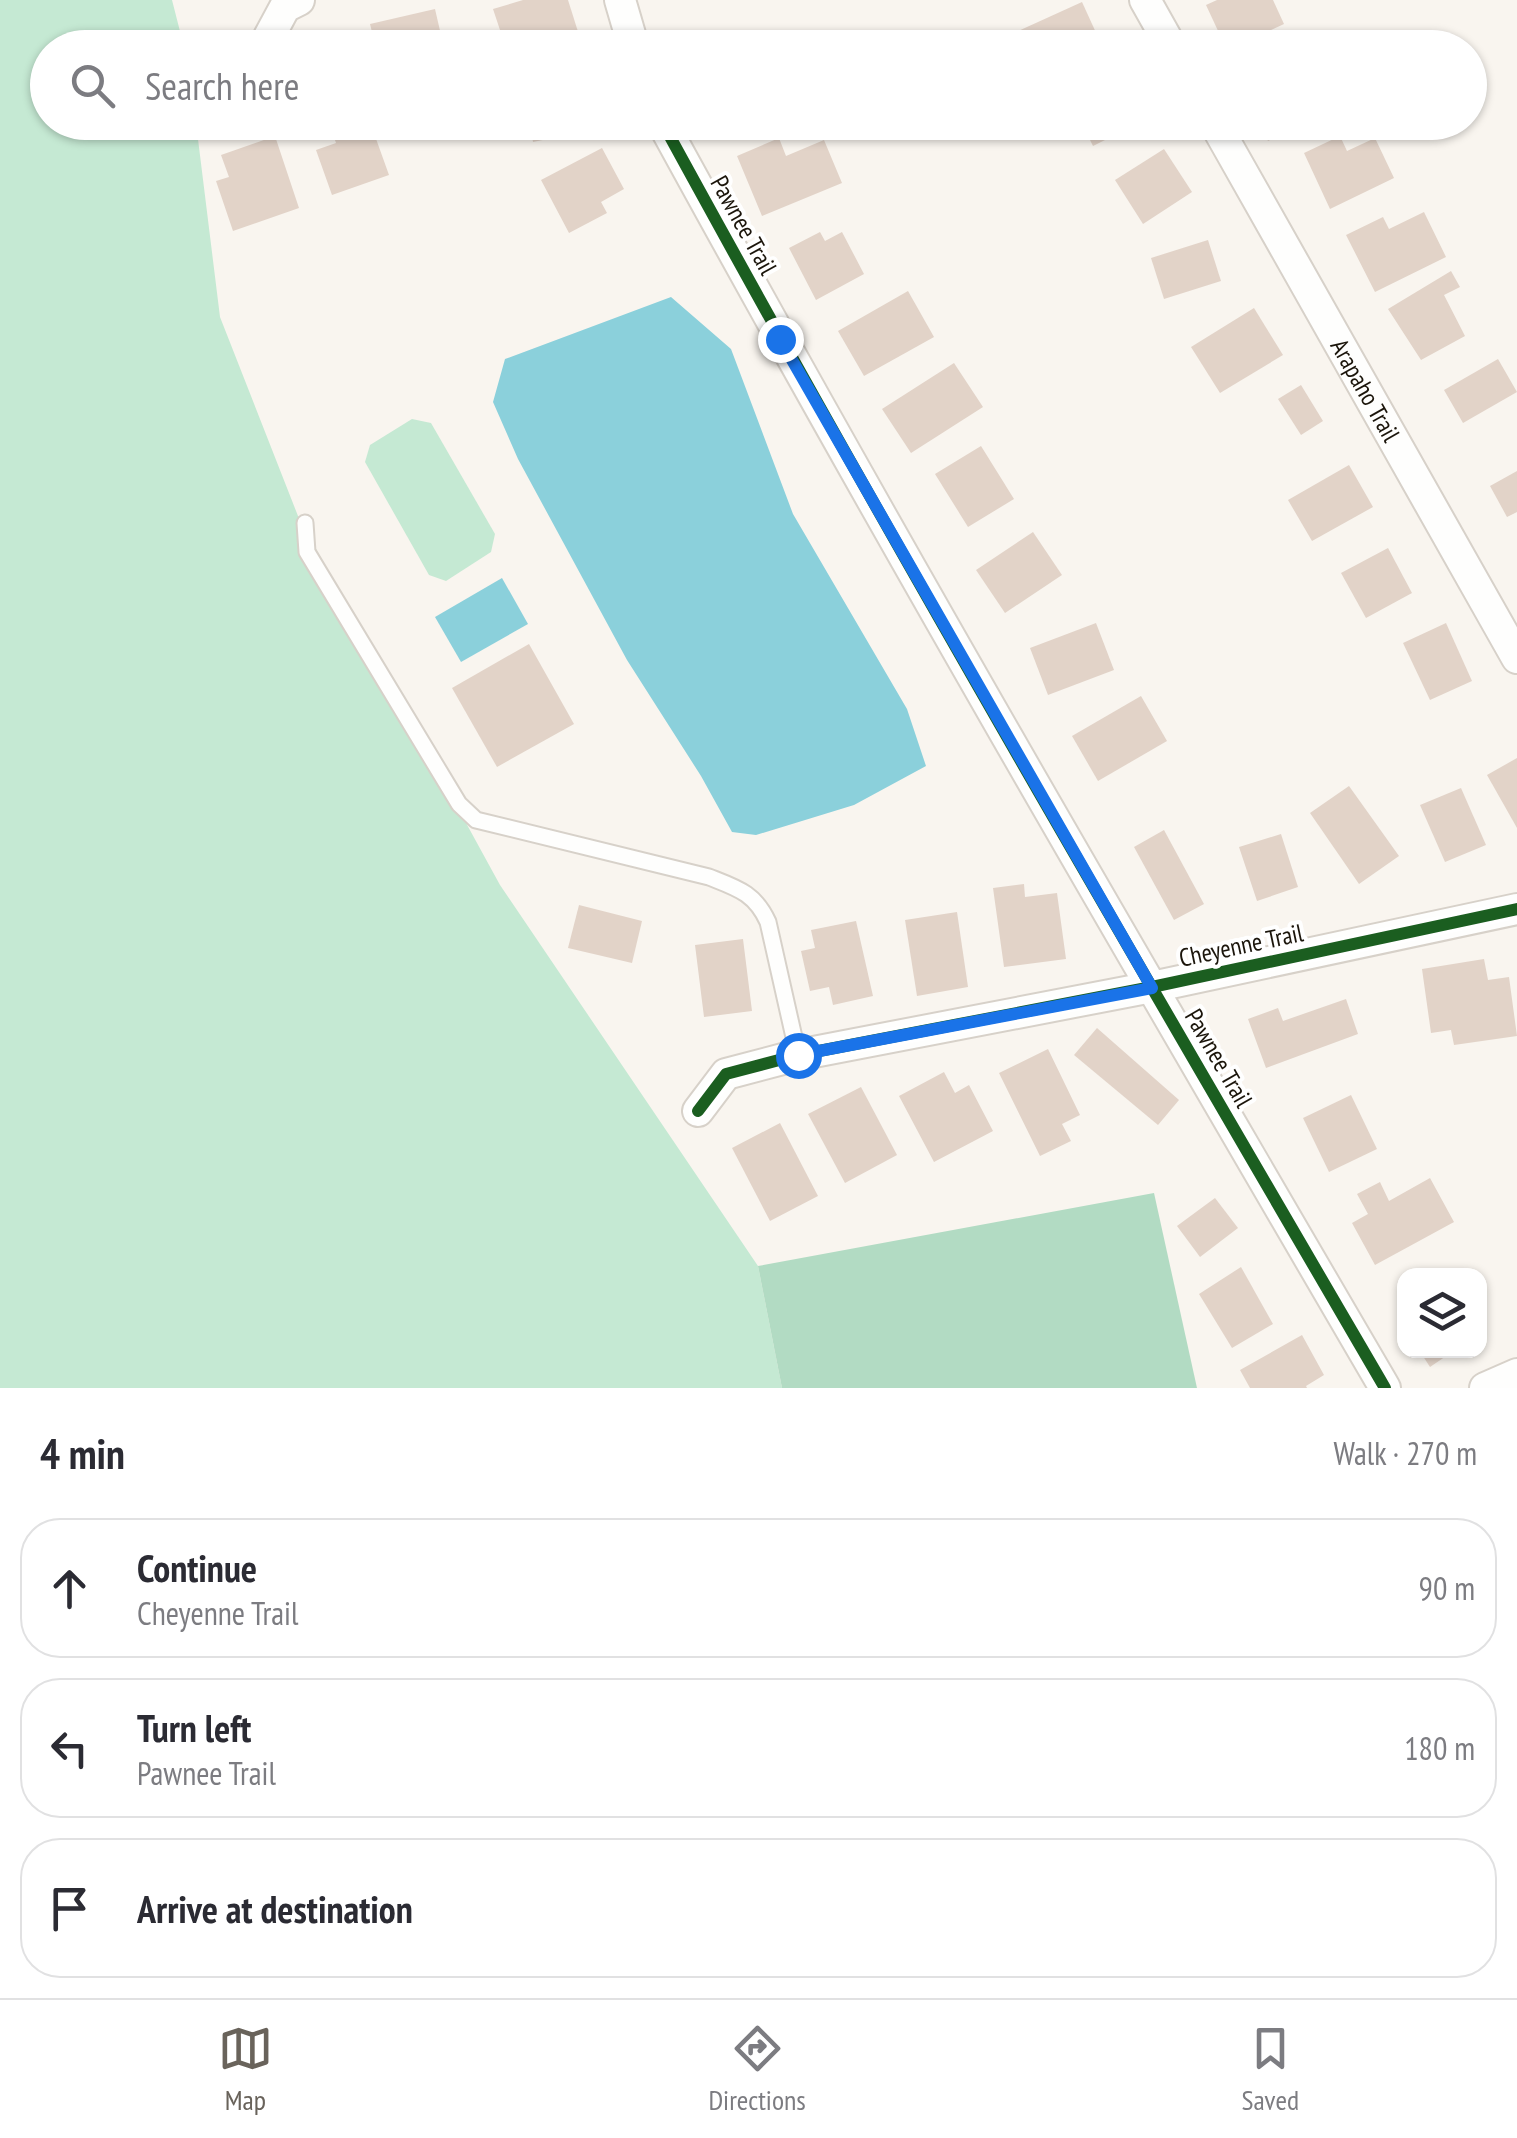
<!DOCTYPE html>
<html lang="en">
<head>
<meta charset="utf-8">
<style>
	:root { --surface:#fff; --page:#f2f2f3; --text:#2b2b33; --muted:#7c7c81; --line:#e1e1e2; --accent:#69635b }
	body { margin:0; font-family:"PT Sans Narrow",sans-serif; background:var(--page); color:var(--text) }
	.controls { position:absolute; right:30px; bottom:30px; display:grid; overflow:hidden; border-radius:20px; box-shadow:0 2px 8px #0004 }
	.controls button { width:90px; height:90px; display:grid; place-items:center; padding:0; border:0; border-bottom:2px solid var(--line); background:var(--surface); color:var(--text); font:50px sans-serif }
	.stop { position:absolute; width:30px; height:30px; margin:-22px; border:8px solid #1a73e8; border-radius:50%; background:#fff }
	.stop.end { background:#1a73e8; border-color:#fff; box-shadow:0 2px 10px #0008 }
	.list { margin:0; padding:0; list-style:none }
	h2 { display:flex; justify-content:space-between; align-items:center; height:130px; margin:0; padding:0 40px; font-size:42px }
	h2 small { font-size:32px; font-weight:400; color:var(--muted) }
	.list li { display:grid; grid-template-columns:65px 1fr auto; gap:30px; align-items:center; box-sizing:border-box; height:140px; margin:0 20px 20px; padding:0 20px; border:2px solid var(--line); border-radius:40px }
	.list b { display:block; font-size:38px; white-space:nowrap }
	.list p { margin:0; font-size:32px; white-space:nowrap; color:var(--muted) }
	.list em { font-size:32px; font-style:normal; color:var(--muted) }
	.icon { flex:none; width:55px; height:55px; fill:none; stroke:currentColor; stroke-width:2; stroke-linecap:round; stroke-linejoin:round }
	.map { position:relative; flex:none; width:1517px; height:1388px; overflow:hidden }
	.search { position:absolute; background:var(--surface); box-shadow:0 2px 8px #0004; left:30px; right:30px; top:30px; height:110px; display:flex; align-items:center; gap:25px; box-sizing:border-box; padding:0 35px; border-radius:55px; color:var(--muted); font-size:38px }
	.sheet { height:610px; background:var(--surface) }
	nav { display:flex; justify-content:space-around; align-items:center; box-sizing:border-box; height:140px; border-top:2px solid var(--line); background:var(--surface); font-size:28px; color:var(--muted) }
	nav a { display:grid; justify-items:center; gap:5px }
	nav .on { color:var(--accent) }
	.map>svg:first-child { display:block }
</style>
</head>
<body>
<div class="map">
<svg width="1517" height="1388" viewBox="0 0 1517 1388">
	<rect width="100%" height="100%" fill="#f9f5ef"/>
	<!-- green -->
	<g fill="#c5e9d3">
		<polygon points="0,0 172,0 184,47 48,48 48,122 196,123 220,317 298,516 500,885 758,1266 782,1388 0,1388"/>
		<polygon points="412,419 431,423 495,534 491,552 446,581 429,575 365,462 370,445"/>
	</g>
	<!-- forest -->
	<polygon fill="#b2dbc3" points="1154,1193 1197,1388 782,1388 758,1266"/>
	<!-- water -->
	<g fill="#8bd0db">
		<polygon points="671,297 731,349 793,514 907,709 926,766 854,805 756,835 732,832 701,776 627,660 518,459 493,402 505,359"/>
		<polygon points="502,578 528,624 461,662 435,617"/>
	</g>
	<!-- building -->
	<g fill="#e2d3c8">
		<polygon points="523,0 568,0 580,38 550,48 506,48 493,9"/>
		<polygon points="1217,0 1273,0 1284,24 1233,48 1226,48 1206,5"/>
		<polygon points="1082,2 1103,48 1024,48 1016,32"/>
		<polygon points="435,9 444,48 376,48 370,24"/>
		<polygon points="329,122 370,122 389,175 332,195 316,150 336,143"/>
		<polygon points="529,122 621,122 621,124 533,142"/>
		<polygon points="1081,122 1141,122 1093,146"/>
		<polygon points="1258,122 1304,122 1268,141"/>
		<polygon points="275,136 299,208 233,231 216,181 229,177 221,155"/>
		<polygon points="1340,136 1347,151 1375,138 1394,178 1330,209 1304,153"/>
		<polygon points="779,138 786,156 824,140 842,183 762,216 737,156"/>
		<polygon points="602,148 624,189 601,202 607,213 569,233 541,180"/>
		<polygon points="1164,149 1192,192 1143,224 1115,180"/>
		<polygon points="1424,212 1446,257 1375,292 1346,235 1383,217 1389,229"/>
		<polygon points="820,232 825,241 842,232 864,274 816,300 789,248"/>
		<polygon points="1208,240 1221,281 1164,299 1151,258"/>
		<polygon points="1451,271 1460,287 1444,295 1465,336 1421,360 1388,309"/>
		<polygon points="908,291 934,337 864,376 838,331"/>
		<polygon points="1254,308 1283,355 1220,393 1191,347"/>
		<polygon points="1498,359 1517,392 1463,423 1444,390"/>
		<polygon points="954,363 983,407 911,453 882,409"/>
		<polygon points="1301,385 1323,421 1301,435 1278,399"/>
		<polygon points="981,446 1014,499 968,527 935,474"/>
		<polygon points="1349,465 1373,507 1312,541 1288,500"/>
		<polygon points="1517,471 1517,512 1507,517 1490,486"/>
		<polygon points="1033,532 1062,575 1005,613 976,570"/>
		<polygon points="1388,548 1412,593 1366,618 1341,573"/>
		<polygon points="1096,623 1114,670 1048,695 1030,648"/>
		<polygon points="1446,623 1472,681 1430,700 1403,643"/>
		<polygon points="529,644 574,724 497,767 452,688"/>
		<polygon points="1141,696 1167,741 1098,781 1072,736"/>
		<polygon points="1517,758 1517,828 1487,775"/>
		<polygon points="1349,786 1399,856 1359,884 1310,813"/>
		<polygon points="1461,788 1486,845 1445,862 1420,805"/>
		<polygon points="1164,830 1204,904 1174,920 1134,847"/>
		<polygon points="1281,834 1298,887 1257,901 1239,847"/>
		<polygon points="1024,884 1025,897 1057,893 1066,959 1004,967 993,888"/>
		<polygon points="579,905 642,921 632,963 568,948"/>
		<polygon points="957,912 968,987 917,996 905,920"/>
		<polygon points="856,921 873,996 833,1005 829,987 810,991 801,951 815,948 811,930"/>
		<polygon points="743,939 752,1011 704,1017 695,945"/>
		<polygon points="1484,959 1488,980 1509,977 1517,1036 1454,1045 1451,1030 1431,1033 1422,969"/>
		<polygon points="1346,999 1358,1034 1266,1068 1248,1019 1278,1008 1283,1021"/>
		<polygon points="1097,1028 1179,1100 1158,1125 1074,1055"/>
		<polygon points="1048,1049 1080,1115 1062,1124 1071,1141 1040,1156 999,1073"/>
		<polygon points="944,1072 955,1093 969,1085 993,1131 934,1162 899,1096"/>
		<polygon points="861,1087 897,1155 845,1183 808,1114"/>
		<polygon points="1351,1095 1377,1149 1329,1172 1303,1118"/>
		<polygon points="780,1123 818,1196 770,1221 732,1148"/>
		<polygon points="1430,1178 1454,1222 1375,1265 1352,1223 1368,1214 1357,1194 1380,1182 1389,1201"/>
		<polygon points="1215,1198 1238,1228 1200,1257 1177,1226"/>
		<polygon points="1241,1267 1273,1324 1232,1348 1199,1294"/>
		<polygon points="1302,1335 1324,1375 1306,1386 1307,1388 1250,1388 1240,1370"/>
		<polygon points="1419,1350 1455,1350 1430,1367"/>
	</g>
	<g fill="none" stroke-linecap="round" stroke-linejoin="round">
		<defs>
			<path id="service" d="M305,523l2,29 152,252 17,16 233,57c28,11 46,16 59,45l30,133"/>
			<g id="minor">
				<polyline points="620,0 634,48"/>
				<polyline points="1145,0 1172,48"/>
				<polyline points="263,48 285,7 299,0"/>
				<path d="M662,122c233,427 478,846 723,1266"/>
				<path id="s1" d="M1214,122l303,536"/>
				<polyline points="698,1111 726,1074 798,1055 1152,987 1517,909"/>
				<polyline points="1485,1388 1517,1374"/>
			</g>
		</defs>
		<!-- service casing -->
		<use href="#service" stroke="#d7d1c9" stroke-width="19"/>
		<!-- minor casing -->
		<use href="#minor" stroke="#d7d1c9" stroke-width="34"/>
		<!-- service -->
		<use href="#service" stroke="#fefefd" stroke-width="15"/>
		<!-- minor -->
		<use href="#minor" stroke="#fefefd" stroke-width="30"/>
		<defs>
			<g id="cycleway">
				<path d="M662,122c233,427 478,846 723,1266"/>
				<polyline points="698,1111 726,1074 798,1055 1152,987 1517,909"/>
			</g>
		</defs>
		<!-- cycleway casing -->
		<use href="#cycleway" stroke="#fff" stroke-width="19"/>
		<!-- cycleway -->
		<use href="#cycleway" stroke="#1b5e20" stroke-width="12"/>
	</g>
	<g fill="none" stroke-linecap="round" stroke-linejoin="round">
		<!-- route -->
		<polyline stroke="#1a73e8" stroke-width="12" points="780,339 1152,988 798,1055"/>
	</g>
	<g text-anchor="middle" stroke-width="8" stroke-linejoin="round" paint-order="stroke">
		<!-- street labels -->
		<g font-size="25" fill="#1b150b" stroke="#fff">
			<text transform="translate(744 225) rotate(61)" y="9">Pawnee Trail</text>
			<text dy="9" stroke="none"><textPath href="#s1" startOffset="308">Arapaho Trail</textPath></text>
			<text transform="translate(1241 945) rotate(-12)" y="9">Cheyenne Trail</text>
			<text transform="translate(1219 1058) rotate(60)" y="9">Pawnee Trail</text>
		</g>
	</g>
</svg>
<div class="controls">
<button><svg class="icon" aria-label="layers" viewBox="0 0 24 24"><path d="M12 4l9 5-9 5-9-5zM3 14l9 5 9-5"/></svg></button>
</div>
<div class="stop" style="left:798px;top:1055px"></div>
<div class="stop end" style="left:780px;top:339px"></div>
<div class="search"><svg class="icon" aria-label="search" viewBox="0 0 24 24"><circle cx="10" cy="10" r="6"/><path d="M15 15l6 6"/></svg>Search here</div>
</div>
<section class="sheet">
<h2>4 min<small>Walk · 270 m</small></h2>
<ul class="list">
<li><svg class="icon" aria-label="ahead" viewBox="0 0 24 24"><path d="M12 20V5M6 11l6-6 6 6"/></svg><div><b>Continue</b><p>Cheyenne Trail</p></div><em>90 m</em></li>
<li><svg class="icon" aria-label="left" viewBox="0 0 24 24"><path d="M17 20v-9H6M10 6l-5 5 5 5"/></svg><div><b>Turn left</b><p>Pawnee Trail</p></div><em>180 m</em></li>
<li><svg class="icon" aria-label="arrive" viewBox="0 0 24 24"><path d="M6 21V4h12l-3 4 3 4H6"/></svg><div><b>Arrive at destination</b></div></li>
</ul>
</section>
<nav>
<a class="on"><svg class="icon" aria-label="map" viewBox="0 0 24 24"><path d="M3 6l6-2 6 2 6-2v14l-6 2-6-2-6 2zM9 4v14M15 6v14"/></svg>Map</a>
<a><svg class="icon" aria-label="directions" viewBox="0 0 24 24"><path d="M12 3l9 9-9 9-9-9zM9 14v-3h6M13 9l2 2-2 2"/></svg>Directions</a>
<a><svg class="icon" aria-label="saved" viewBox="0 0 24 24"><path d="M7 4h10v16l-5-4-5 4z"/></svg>Saved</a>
</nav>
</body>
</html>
